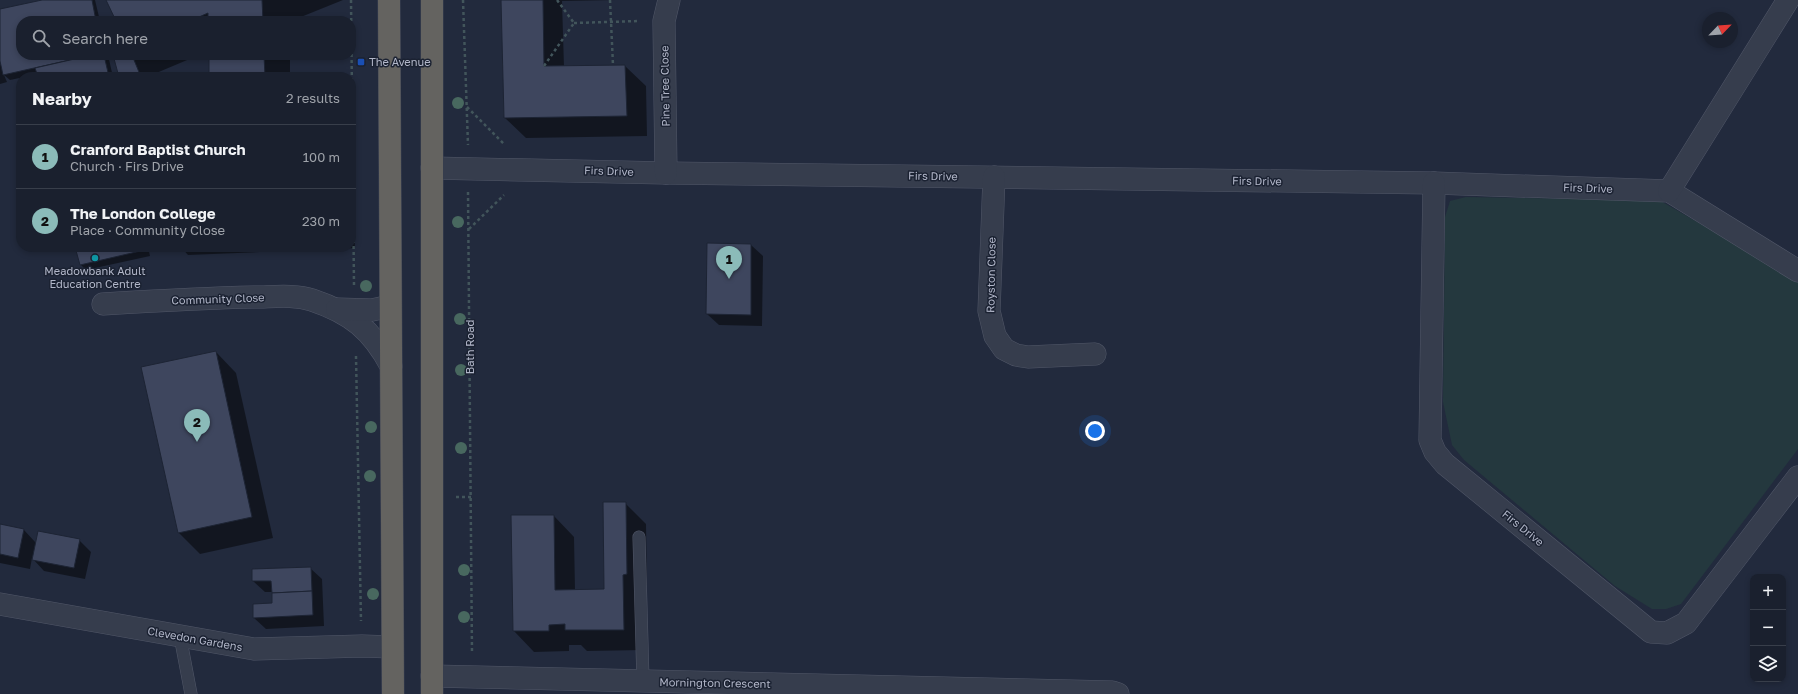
<!DOCTYPE html>
<html lang="en">
<head>
<meta charset="utf-8">
<style>
	:root { --surface:#1a202e; --page:#232836; --text:#f1f3f6; --muted:#9fa3aa; --line:#383e4a; --accent:#8bbbb9 }
	body { margin:0; font-family:"Golos Text",sans-serif; background:var(--page); color:var(--text) }
	.controls { position:absolute; right:12px; bottom:12px; display:grid; overflow:hidden; border-radius:8px; box-shadow:0 2px 6px #0003 }
	.controls button { width:36px; height:36px; display:grid; place-items:center; padding:0; border:0; border-bottom:1px solid var(--line); background:var(--surface); color:var(--text); font:20px sans-serif }
	.compass { position:absolute; left:1702px; top:12px; width:36px; height:36px; border-radius:50%; background:var(--surface); box-shadow:0 2px 6px #0003; rotate:65deg }
	.you { position:absolute; left:1095px; top:431px; width:14px; height:14px; margin:-10px; border:3px solid #fff; border-radius:50%; background:#1a73e8; box-shadow:0 0 0 6px #1a73e833 }
	.badge { display:grid; place-items:center; width:26px; height:26px; border-radius:50%; background:var(--accent); color:#111; font-size:13px; font-weight:700 }
	.pin { position:absolute; translate:-50% -33px; filter:drop-shadow(0 1px 2px #0008) }
	.pin::after { content:''; position:absolute; top:21px; width:14px; height:12px; background:inherit; clip-path:polygon(0 0,100% 0,50% 100%) }
	.list { margin:0; padding:0; list-style:none }
	h2 { display:flex; justify-content:space-between; align-items:center; height:52px; margin:0; padding:0 16px; font-size:17px }
	h2 small { font-size:13px; font-weight:400; color:var(--muted) }
	.list li { display:grid; grid-template-columns:26px 1fr auto; gap:12px; align-items:center; box-sizing:border-box; height:64px; padding:0 16px; border-top:1px solid var(--line) }
	.list b { display:block; font-size:15px; white-space:nowrap }
	.list p { margin:0; font-size:13px; white-space:nowrap; color:var(--muted) }
	.list em { font-size:13px; font-style:normal; color:var(--muted) }
	.icon { flex:none; width:22px; height:22px; fill:none; stroke:currentColor; stroke-width:2; stroke-linecap:round; stroke-linejoin:round }
	.map { position:relative; flex:none; width:1798px; height:694px; overflow:hidden }
	.search { position:absolute; background:var(--surface); box-shadow:0 2px 6px #0003; left:16px; top:16px; width:340px; height:44px; display:flex; align-items:center; gap:10px; box-sizing:border-box; padding:0 14px; border-radius:16px; color:var(--muted); font-size:15px }
	.panel { position:absolute; background:var(--surface); box-shadow:0 2px 6px #0003; left:16px; top:72px; width:340px; height:180px; border-radius:16px }
	.map>svg:first-child { display:block }
</style>
</head>
<body>
<div class="map">
<svg width="1798" height="694" viewBox="0 0 1798 694">
	<rect width="100%" height="100%" fill="#222a3d"/>
	<!-- green -->
	<polygon fill="#24383e" points="1466,197 1659,200 1798,280 1798,449 1681,604 1666,609 1652,609 1615,586 1464,460 1452,445 1443,402 1445,217 1450,201"/>
	<!-- shadow -->
	<g fill="#0007">
		<polygon points="46,0 95,0 100,21 21,21 21,55 108,55 113,77 39,77 38,74 10,80 4,75 7,82 0,84 0,63 2,64 0,56 0,10"/>
		<polygon points="109,0 343,0 291,21 117,21"/>
		<polygon points="502,0 616,0 562,1 564,67 625,66 646,86 647,136 526,138 505,118"/>
		<polygon points="114,55 199,55 154,74 156,77 120,77"/>
		<rect x="210" y="55" width="80" height="22"/>
		<polygon points="351,183 355,248 188,255 181,247 351,247"/>
		<polygon points="708,244 751,245 763,256 762,326 719,325 707,314"/>
		<polygon points="76,247 148,247 150,256 86,270 81,265"/>
		<polygon points="216,352 236,373 273,538 200,554 179,533 143,368"/>
		<polygon points="625,503 646,524 647,595 644,595 644,650 587,651 581,645 569,645 569,651 534,652 514,631 554,516 574,537 575,590 605,590"/>
		<polygon points="0,525 24,530 36,543 79,540 91,552 85,579 44,571 32,558 30,569 0,563"/>
		<polygon points="310,568 322,579 324,626 266,629 254,618 273,604 273,592 265,592 253,581"/>
	</g>
	<!-- building -->
	<g fill="#3e465e" stroke="#1d2434">
		<polygon points="42,0 92,0 96,21 21,21 21,55 92,55 3,75 0,61 0,9"/>
		<polygon points="106,0 262,0 263,21 208,21 208,13 190,21 116,21"/>
		<polygon points="501,0 543,0 544,66 625,65 627,116 504,118"/>
		<polygon points="92,55 104,55 109,77 38,77 35,68"/>
		<polygon points="113,55 132,55 141,77 119,77"/>
		<polygon points="209,55 264,55 265,77 209,77"/>
		<polygon points="707,243 751,244 751,315 706,314"/>
		<polygon points="75,247 144,247 145,250 80,265"/>
		<polygon points="216,351 252,517 178,533 141,367"/>
		<polygon points="603,502 626,502 627,574 623,575 624,630 565,630 565,624 549,625 549,631 513,631 511,515 554,515 555,590 604,589"/>
		<polygon points="0,524 24,529 18,558 0,554"/>
		<polygon points="38,531 80,539 74,568 32,560"/>
		<polygon points="311,567 312,591 272,593 271,581 252,581 252,569"/>
		<polygon points="312,591 313,615 253,618 253,604 272,603 272,593"/>
	</g>
	<g fill="none" stroke-linecap="round" stroke-linejoin="round">
		<defs>
			<g id="service">
				<polyline points="639,537 643,681"/>
				<polyline points="180,636 191,694"/>
			</g>
			<g id="minor">
				<polyline points="432,168 666,173 1434,183 1669,191 1798,271"/>
				<polyline points="666,173 664,21 669,0"/>
				<polyline points="994,177 989,311 995,336 1004,349 1016,355 1028,357 1095,354"/>
				<polyline points="1434,183 1430,440 1435,452 1445,464 1651,632 1667,633 1686,623 1798,477"/>
				<polyline points="1669,191 1788,0"/>
				<path d="M103,304c50,-3 101,-6 151,-7 18,0 40,-3 58,3 39,13 60,30 79,66"/>
				<polyline points="337,309 372,310 390,306"/>
				<polyline points="0,604 254,649 362,646 392,647"/>
				<polyline points="432,676 1112,692 1118,694"/>
			</g>
			<g id="trunk">
				<polyline points="389,0 393,694"/>
				<polyline points="432,0 432,694"/>
			</g>
		</defs>
		<!-- service casing -->
		<use href="#service" stroke="#515768" stroke-width="13"/>
		<!-- minor casing -->
		<use href="#minor" stroke="#515768" stroke-width="23"/>
		<!-- trunk casing -->
		<use href="#trunk" stroke="#3e4455" stroke-width="23"/>
		<!-- path -->
		<g stroke="#42555b" stroke-width="2.5" stroke-dasharray="3 3" stroke-linecap="butt">
			<polyline points="351,0 354,285"/>
			<polyline points="463,0 468,145"/>
			<polyline points="610,0 613,65"/>
			<polyline points="574,23 640,21"/>
			<polyline points="544,66 574,23 557,0"/>
			<polyline points="467,107 505,145"/>
			<polyline points="468,192 472,653"/>
			<polyline points="469,229 504,195"/>
			<polyline points="356,356 361,621"/>
			<polyline points="456,497 471,497"/>
		</g>
		<!-- service -->
		<use href="#service" stroke="#363d4d" stroke-width="12"/>
		<!-- minor -->
		<use href="#minor" stroke="#363d4d" stroke-width="22"/>
		<!-- trunk -->
		<use href="#trunk" stroke="#646360" stroke-width="22"/>
	</g>
	<!-- trees -->
	<g fill="#48685f">
		<circle cx="458" cy="103" r="6"/>
		<circle cx="458" cy="222" r="6"/>
		<circle cx="366" cy="286" r="6"/>
		<circle cx="460" cy="319" r="6"/>
		<circle cx="461" cy="370" r="6"/>
		<circle cx="371" cy="427" r="6"/>
		<circle cx="461" cy="448" r="6"/>
		<circle cx="370" cy="476" r="6"/>
		<circle cx="464" cy="570" r="6"/>
		<circle cx="373" cy="594" r="6"/>
		<circle cx="464" cy="617" r="6"/>
	</g>
	<!-- markers -->
	<rect fill="#1a4fb4" stroke="#1b2232" stroke-width="1.5" x="357" y="58" width="8" height="8" rx="2"/>
	<circle fill="#0f9aa8" stroke="#1b2232" stroke-width="1.5" cx="95" cy="258" r="4"/>
	<g text-anchor="middle" stroke-width="3" stroke-linejoin="round" paint-order="stroke">
		<!-- poi labels -->
		<g font-size="11" fill="#b2b7c9" stroke="#1b2232" text-anchor="start">
			<text x="369" y="66">The Avenue</text>
			<text x="95" y="275" text-anchor="middle">Meadowbank Adult<tspan x="95" dy="13">Education Centre</tspan></text>
		</g>
		<!-- street labels -->
		<g font-size="11" fill="#b2b7c9" stroke="#1b2232">
			<text transform="translate(665 86) rotate(-91)" y="4">Pine Tree Close</text>
			<text transform="translate(609 171) rotate(2)" y="4">Firs Drive</text>
			<text transform="translate(933 176) rotate(1)" y="4">Firs Drive</text>
			<text transform="translate(1257 181) rotate(1)" y="4">Firs Drive</text>
			<text transform="translate(1588 188) rotate(2)" y="4">Firs Drive</text>
			<text transform="translate(991 275) rotate(-89)" y="4">Royston Close</text>
			<text transform="translate(218 299) rotate(-2)" y="4">Community Close</text>
			<text transform="translate(470 347) rotate(-90)" y="4">Bath Road</text>
			<text transform="translate(1523 528) rotate(39)" y="4">Firs Drive</text>
			<text transform="translate(195 639) rotate(10)" y="4">Clevedon Gardens</text>
			<text transform="translate(715 683) rotate(1)" y="4">Mornington Crescent</text>
		</g>
	</g>
</svg>
<div class="controls">
<button>+</button>
<button>−</button>
<button><svg class="icon" aria-label="layers" viewBox="0 0 24 24"><path d="M12 4l9 5-9 5-9-5zM3 14l9 5 9-5"/></svg></button>
</div>
<svg class="compass" viewBox="-18 -18 36 36"><path d="M0-13l5 13h-10z" fill="#e53935"/><path d="M0 13l5-13h-10z" fill="#9fa3aa"/></svg>
<div class="you"></div>
<div class="pin badge" style="left:729px;top:279px">1</div>
<div class="pin badge" style="left:197px;top:442px">2</div>
<div class="search"><svg class="icon" aria-label="search" viewBox="0 0 24 24"><circle cx="10" cy="10" r="6"/><path d="M15 15l6 6"/></svg>Search here</div>
<section class="panel">
<h2>Nearby<small>2 results</small></h2>
<ul class="list">
<li><span class="badge">1</span><div><b>Cranford Baptist Church</b><p>Church · Firs Drive</p></div><em>100 m</em></li>
<li><span class="badge">2</span><div><b>The London College</b><p>Place · Community Close</p></div><em>230 m</em></li>
</ul>
</section>
</div>
</body>
</html>
